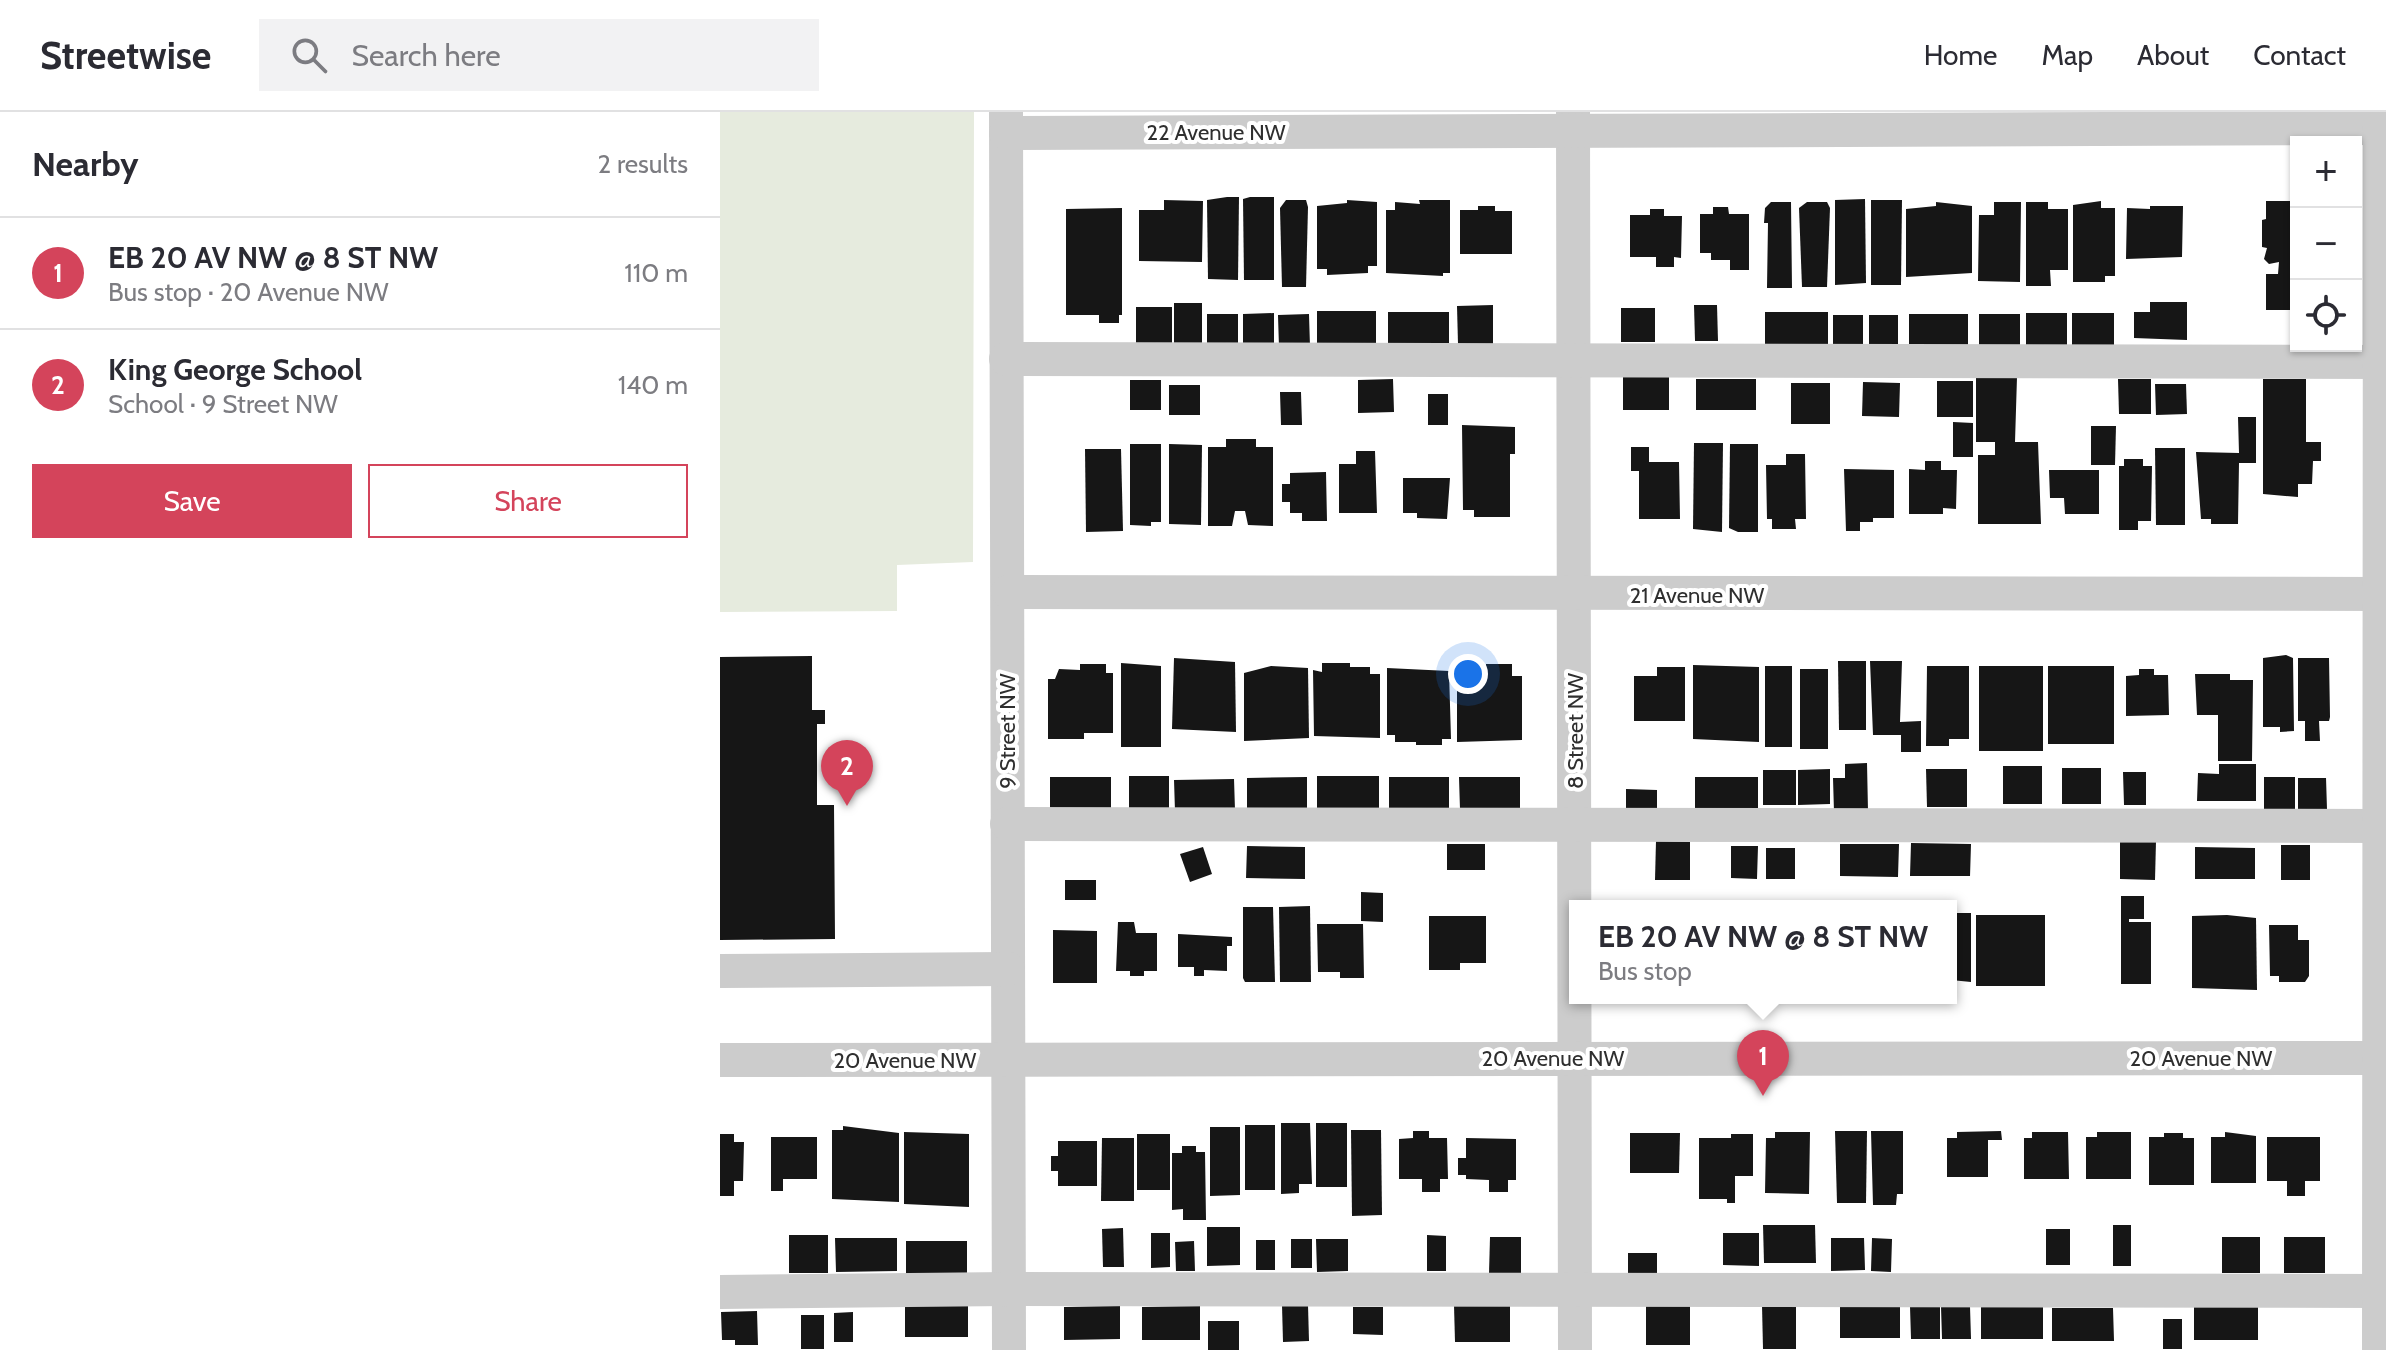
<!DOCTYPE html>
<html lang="en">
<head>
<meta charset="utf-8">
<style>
	:root { --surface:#fff; --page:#f2f2f3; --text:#2b2b33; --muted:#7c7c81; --line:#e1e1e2; --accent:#d4445b }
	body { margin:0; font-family:Cabin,sans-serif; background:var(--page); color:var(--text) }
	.controls { position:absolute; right:24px; top:24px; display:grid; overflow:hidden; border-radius:0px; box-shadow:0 2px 6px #0004 }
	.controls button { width:72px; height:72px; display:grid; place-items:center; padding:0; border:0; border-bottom:2px solid var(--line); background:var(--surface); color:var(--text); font:40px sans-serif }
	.you { position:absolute; left:748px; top:562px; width:28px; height:28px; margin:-20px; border:6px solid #fff; border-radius:50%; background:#1a73e8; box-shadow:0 0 0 12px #1a73e833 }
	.badge { display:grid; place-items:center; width:52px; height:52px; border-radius:50%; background:var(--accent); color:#fff; font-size:26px; font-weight:700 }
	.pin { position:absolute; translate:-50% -66px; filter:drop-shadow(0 2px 4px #0008) }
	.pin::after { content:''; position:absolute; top:42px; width:28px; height:24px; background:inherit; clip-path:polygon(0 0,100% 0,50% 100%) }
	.popup { position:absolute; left:849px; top:788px; width:388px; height:104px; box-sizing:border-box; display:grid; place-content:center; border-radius:0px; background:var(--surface); filter:drop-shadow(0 2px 6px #0005); font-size:26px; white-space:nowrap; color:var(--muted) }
	.popup b { font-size:30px; color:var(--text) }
	.popup::after { content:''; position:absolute; left:50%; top:100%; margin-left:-16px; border:16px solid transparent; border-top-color:var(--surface) }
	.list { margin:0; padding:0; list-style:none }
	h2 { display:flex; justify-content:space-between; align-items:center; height:104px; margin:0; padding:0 32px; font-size:34px }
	h2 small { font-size:26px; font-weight:400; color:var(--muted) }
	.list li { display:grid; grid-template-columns:52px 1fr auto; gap:24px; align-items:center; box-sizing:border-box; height:112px; padding:0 32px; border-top:2px solid var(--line) }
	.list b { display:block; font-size:30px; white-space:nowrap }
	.list p { margin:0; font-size:26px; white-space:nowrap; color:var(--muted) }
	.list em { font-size:26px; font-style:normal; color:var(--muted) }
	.actions { display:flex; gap:16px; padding:24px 32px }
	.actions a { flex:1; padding:18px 0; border:2px solid var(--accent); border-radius:0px; text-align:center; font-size:28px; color:var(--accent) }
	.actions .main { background:var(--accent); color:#fff }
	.icon { flex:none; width:44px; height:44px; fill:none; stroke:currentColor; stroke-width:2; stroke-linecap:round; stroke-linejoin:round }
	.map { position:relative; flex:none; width:1666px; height:1238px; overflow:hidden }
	header { display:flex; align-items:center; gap:48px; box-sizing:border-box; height:112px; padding:0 40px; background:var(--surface); border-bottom:2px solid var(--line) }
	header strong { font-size:38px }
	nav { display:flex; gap:44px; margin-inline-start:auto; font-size:28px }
	.search { width:560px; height:72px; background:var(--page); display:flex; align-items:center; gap:20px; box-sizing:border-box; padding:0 28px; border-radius:0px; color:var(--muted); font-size:30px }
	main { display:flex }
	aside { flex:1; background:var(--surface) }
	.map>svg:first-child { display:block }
</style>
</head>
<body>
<header>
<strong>Streetwise</strong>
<div class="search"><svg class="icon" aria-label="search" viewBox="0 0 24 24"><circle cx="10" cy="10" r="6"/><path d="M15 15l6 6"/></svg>Search here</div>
<nav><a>Home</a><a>Map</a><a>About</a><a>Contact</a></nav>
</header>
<main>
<aside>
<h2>Nearby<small>2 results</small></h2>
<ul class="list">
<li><span class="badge">1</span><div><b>EB 20 AV NW @ 8 ST NW</b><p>Bus stop · 20 Avenue NW</p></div><em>110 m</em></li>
<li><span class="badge">2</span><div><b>King George School</b><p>School · 9 Street NW</p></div><em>140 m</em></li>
</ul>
<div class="actions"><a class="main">Save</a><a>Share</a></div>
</aside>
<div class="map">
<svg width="1666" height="1238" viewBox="0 0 1666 1238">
	<rect width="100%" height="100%" fill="#fff"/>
	<!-- green -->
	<polygon fill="#e6ebde" points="0,0 254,0 253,450 177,453 177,499 0,500"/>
	<!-- building -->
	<g fill="#161616">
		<polygon points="507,85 519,85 518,168 488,167 487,88"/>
		<polygon points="530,85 554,85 554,168 524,168 523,87"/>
		<polygon points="1145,87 1146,171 1115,173 1115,88"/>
		<polygon points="444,88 483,89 482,150 419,149 419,98 444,98"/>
		<polygon points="566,88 586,88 588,95 586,175 562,175 560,96"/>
		<polygon points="627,88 657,90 657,154 648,154 648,161 607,163 607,157 597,157 597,94 627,91"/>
		<polygon points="699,88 730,88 730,161 723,161 723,164 666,161 666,98 675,98 675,90 700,92"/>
		<polygon points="1151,88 1182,88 1181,173 1151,173"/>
		<polygon points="1381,89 1381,96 1395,96 1395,164 1385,164 1385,170 1353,170 1353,93"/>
		<polygon points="1546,89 1576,89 1576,198 1546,198 1546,162 1558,162 1559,150 1549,152 1544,147 1547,136 1542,135 1542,108 1546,107"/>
		<polygon points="1071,90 1072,176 1047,176 1048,111 1044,111 1045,96 1051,90"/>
		<polygon points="1087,90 1107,90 1110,96 1107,175 1082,175 1079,96"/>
		<polygon points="1216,90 1252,94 1252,161 1186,165 1186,97 1216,94"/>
		<polygon points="1274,90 1301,90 1300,170 1258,169 1259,103 1274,103"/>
		<polygon points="1306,90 1328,90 1328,97 1348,97 1348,158 1330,158 1331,174 1306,174"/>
		<polygon points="758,94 775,94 775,99 792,99 792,142 740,142 740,98 758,98"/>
		<polygon points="1430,94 1463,94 1462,145 1406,147 1407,96 1430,97"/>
		<polygon points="993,95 1008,95 1009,102 1029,102 1029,158 1010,158 1010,148 991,148 991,141 980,141 980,102 993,102"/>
		<polygon points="402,96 402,203 399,203 399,211 379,211 379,203 346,203 346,97"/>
		<polygon points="930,97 944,97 944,104 962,104 961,146 954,145 954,155 936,155 936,145 910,145 910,103 930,103"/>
		<polygon points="1430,190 1467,190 1467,228 1414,226 1414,200 1430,200"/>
		<rect x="454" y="191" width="28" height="42"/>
		<polygon points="773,193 773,232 738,232 737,194"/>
		<polygon points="974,193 997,193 998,229 975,229"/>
		<rect x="416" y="195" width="36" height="38"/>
		<rect x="901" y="196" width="34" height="34"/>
		<polygon points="597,199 656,199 656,231 597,232"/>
		<rect x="668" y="200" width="61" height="33"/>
		<polygon points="1045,200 1108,200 1108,234 1045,233"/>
		<polygon points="554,201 554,235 523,236 523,202"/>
		<polygon points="1306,201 1347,201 1347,233 1306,234"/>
		<rect x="1352" y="201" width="42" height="32"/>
		<polygon points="487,202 518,202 518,235 487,236"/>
		<polygon points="589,202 590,235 559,236 558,203"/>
		<rect x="1189" y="202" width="59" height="32"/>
		<rect x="1259" y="202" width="41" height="31"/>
		<polygon points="1113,203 1143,203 1143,236 1113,235"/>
		<rect x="1149" y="203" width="29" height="32"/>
		<rect x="903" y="263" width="46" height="35"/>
		<polygon points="1256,265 1297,265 1295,330 1318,330 1321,412 1258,412 1258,343 1275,343 1275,330 1256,330"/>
		<polygon points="673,267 674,300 638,301 638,268"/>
		<rect x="976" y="267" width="60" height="31"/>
		<polygon points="1398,267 1431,267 1431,302 1399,302"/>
		<polygon points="1543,267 1586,267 1586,330 1601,330 1601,349 1593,349 1592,372 1578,372 1578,385 1543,382"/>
		<rect x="410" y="268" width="31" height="30"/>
		<rect x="1217" y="269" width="36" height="36"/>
		<polygon points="1143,270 1180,271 1179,305 1142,304"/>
		<rect x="1071" y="271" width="39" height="41"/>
		<polygon points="1435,272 1466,272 1467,302 1436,303"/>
		<rect x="449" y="273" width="31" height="30"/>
		<polygon points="560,280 581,280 582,313 561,313"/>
		<rect x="708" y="282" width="20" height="31"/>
		<polygon points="1518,305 1536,305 1536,351 1519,351 1518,412 1491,412 1491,407 1481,407 1476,340 1519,341"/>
		<polygon points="1233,310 1253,311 1253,345 1233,345"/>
		<polygon points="742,313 795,315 795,342 790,342 790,405 754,405 754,398 743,398"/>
		<polygon points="1371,314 1396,314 1395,353 1371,353"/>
		<polygon points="506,327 536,327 536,335 553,335 553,414 528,413 525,399 515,399 512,414 488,414 488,335 506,335"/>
		<polygon points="974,331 1003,331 1002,420 973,417"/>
		<polygon points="410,332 441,332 441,410 431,410 431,414 410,413"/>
		<polygon points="449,332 482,333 481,413 449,412"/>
		<polygon points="1010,332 1038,332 1038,420 1018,420 1009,416"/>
		<polygon points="911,335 929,335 929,350 959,350 960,407 919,407 919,359 911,359"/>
		<polygon points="1435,336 1465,336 1465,413 1436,413"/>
		<polygon points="365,337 401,337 403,419 366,420"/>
		<polygon points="636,339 655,339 657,401 619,401 619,352 636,352"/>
		<polygon points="1066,342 1085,342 1086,407 1075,407 1076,417 1052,417 1052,407 1047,407 1046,353 1066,353"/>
		<polygon points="1404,347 1423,347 1423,354 1432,354 1431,409 1418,409 1418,418 1399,418 1399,354 1404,354"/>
		<polygon points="1205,349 1221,349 1221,358 1237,358 1236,397 1223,396 1223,402 1189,402 1189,357 1205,358"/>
		<polygon points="1124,357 1174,358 1174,406 1153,406 1153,410 1140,410 1140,419 1126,419"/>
		<polygon points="1329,358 1379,358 1379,402 1345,402 1344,386 1330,386"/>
		<polygon points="606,360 607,409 582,409 582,401 570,401 570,390 562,390 562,372 570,372 570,361"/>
		<polygon points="683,366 730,366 727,407 697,406 697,401 683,401"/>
		<polygon points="1566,543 1573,546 1574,619 1560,620 1560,615 1543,615 1543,546"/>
		<polygon points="92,544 92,598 105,598 105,612 97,612 97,693 114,693 115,827 0,828 0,545"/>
		<polygon points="454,546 515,550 516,620 452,617"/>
		<polygon points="1578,546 1609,546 1610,605 1609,609 1599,609 1600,629 1585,629 1585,609 1578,609"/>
		<polygon points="1118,549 1146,549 1146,618 1119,618"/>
		<polygon points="1150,549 1182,549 1180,610 1201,609 1201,640 1181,640 1181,623 1153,623"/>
		<polygon points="401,551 441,554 441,635 401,635"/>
		<polygon points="602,551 630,551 630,555 650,555 650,562 660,562 660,626 594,624 593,558 602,560"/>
		<polygon points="360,552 386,552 386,561 393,561 393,621 364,621 364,627 328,627 328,567 335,567 339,557 360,558"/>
		<polygon points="766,552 792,552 792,564 802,564 802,628 737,630 737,556 763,556 766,564"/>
		<polygon points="973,553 1039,555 1039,630 973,627"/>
		<polygon points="551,554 588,556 589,626 524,629 524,561"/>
		<rect x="1045" y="554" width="27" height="81"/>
		<polygon points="1207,554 1249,554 1249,627 1229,627 1229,634 1206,634"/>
		<rect x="1259" y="554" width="64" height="85"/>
		<rect x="1328" y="554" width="66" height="78"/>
		<polygon points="937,555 965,555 965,609 914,609 914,564 937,564"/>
		<polygon points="667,556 729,559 731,627 722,627 722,633 696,633 696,630 675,630 675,623 667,623"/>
		<rect x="1080" y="557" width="28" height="80"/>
		<polygon points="1419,557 1434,557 1434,563 1448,563 1449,603 1406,604 1406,564 1419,563"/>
		<polygon points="1475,562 1510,562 1510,568 1533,568 1532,649 1498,649 1498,603 1477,603"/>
		<polygon points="1147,651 1148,699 1114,700 1113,666 1125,666 1125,652"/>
		<polygon points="1499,652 1536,652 1536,689 1477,689 1478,661 1499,662"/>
		<rect x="1283" y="654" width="39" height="38"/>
		<rect x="1342" y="656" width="39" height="36"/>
		<polygon points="1110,657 1110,692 1078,693 1078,658"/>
		<polygon points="1206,657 1247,657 1247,695 1207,695"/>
		<rect x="1043" y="658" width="33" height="35"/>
		<polygon points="1403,660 1426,660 1426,693 1404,693"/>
		<rect x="409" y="664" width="40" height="36"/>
		<rect x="597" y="664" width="62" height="33"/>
		<rect x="330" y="665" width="61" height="33"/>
		<polygon points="587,665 587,699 527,699 527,666"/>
		<rect x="669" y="665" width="60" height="33"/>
		<polygon points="739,665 800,665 800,697 740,698"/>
		<polygon points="975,665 1038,665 1038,700 975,701"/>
		<polygon points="1544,665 1575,665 1575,698 1544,697"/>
		<polygon points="1578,666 1606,666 1607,697 1578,697"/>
		<polygon points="514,667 515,698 455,699 454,668"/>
		<polygon points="906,677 937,678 937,698 906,698"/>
		<polygon points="936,729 970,730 970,768 935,768"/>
		<polygon points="1400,729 1436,729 1435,768 1400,767"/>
		<polygon points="1191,731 1251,732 1250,764 1190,764"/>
		<rect x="727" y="732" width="38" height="26"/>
		<polygon points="1120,732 1179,732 1178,765 1120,764"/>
		<rect x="1561" y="733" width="29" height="35"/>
		<polygon points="527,734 585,735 585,767 526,766"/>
		<polygon points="1011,734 1038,734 1037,767 1011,766"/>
		<polygon points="483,735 492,762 470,770 460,742"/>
		<polygon points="1475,735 1535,736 1535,767 1475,767"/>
		<rect x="1046" y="736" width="29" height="31"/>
		<rect x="345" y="768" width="31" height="20"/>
		<polygon points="641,780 663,781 663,810 641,809"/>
		<polygon points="1401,784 1424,784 1424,807 1409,807 1409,810 1431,810 1431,872 1401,872"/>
		<polygon points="590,794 591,870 560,870 559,795"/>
		<polygon points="523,795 553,795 555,870 525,870 523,866"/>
		<polygon points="1231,801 1251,801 1251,870 1231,868"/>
		<rect x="1256" y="803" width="69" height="71"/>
		<polygon points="1507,803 1536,806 1537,878 1472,876 1472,804"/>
		<polygon points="709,804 766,804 766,851 740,851 740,858 709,858"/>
		<polygon points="398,810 414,810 416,821 437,821 437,859 424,859 424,864 410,864 410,859 396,859"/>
		<polygon points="597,812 643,812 644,866 620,866 620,860 598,860"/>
		<polygon points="1549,813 1578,813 1578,828 1589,828 1589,864 1585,870 1559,870 1559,864 1550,864"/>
		<polygon points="333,818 377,819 377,871 333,871"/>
		<polygon points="458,822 512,825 512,834 507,834 507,859 484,858 484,864 474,864 474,855 458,855"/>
		<polygon points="561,1011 590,1011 592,1072 579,1072 579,1081 561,1082"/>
		<rect x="596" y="1011" width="31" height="64"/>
		<rect x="525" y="1013" width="30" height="65"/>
		<polygon points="123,1014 179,1021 179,1090 112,1087 112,1018 123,1018"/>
		<polygon points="490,1015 520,1015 520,1083 490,1084"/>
		<polygon points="631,1018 661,1018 662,1103 632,1104"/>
		<polygon points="693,1019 709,1019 709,1026 727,1026 728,1067 720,1067 720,1080 702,1080 702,1067 679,1067 679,1027 693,1026"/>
		<polygon points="1115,1019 1147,1019 1146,1091 1117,1091"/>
		<polygon points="1151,1019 1183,1019 1183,1082 1177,1082 1176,1093 1153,1093"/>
		<polygon points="1281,1019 1282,1028 1268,1028 1268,1065 1227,1065 1227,1026 1237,1026 1237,1020"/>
		<polygon points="184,1020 249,1022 249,1095 184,1092"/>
		<polygon points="1055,1020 1090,1020 1089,1082 1045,1081 1046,1026 1055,1026"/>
		<polygon points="1312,1020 1348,1020 1349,1067 1304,1067 1304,1026 1312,1026"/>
		<polygon points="1377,1020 1411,1020 1411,1067 1366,1067 1366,1025 1377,1025"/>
		<polygon points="1505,1020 1536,1024 1536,1071 1491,1071 1491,1025 1505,1025"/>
		<polygon points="910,1021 960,1021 959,1061 910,1061"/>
		<polygon points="1444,1021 1463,1021 1463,1026 1474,1026 1474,1073 1429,1073 1429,1025 1444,1025"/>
		<polygon points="0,1022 14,1022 14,1030 24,1030 23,1069 14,1069 14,1084 0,1084"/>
		<rect x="417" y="1022" width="33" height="56"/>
		<polygon points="1011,1022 1033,1022 1033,1064 1015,1064 1015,1091 1007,1091 1007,1087 979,1087 979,1026 1011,1026"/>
		<polygon points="51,1025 97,1025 97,1067 63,1067 63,1079 51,1079"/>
		<polygon points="1547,1025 1600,1025 1600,1069 1585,1069 1585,1084 1567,1084 1567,1069 1547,1069"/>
		<polygon points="382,1026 414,1026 414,1089 381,1089"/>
		<polygon points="746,1026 796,1027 796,1068 788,1068 788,1080 769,1080 769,1068 746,1067 746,1063 738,1063 738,1046 746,1046"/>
		<polygon points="338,1029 377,1029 377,1074 338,1074 338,1059 331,1059 331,1044 338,1044"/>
		<polygon points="462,1034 476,1034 476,1040 485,1040 486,1108 463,1108 463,1097 452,1098 452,1041 462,1041"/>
		<polygon points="1043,1113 1095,1113 1096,1151 1044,1151"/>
		<rect x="1393" y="1113" width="18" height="41"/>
		<polygon points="487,1115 520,1115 520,1153 487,1154"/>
		<polygon points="403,1116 404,1155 383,1155 382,1117"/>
		<rect x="1326" y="1117" width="24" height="36"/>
		<polygon points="431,1121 450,1121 450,1155 431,1156"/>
		<polygon points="1003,1121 1039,1121 1039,1154 1003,1153"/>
		<rect x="69" y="1123" width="39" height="38"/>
		<polygon points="707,1123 726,1124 726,1159 707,1159"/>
		<polygon points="770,1125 801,1125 801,1162 769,1162"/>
		<rect x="1502" y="1125" width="38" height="36"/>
		<rect x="1564" y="1125" width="41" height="36"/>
		<polygon points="115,1126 177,1126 177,1159 116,1160"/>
		<polygon points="1111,1126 1144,1126 1145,1158 1111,1159"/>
		<polygon points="1152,1126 1172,1127 1171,1160 1151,1159"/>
		<rect x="571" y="1127" width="21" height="29"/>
		<polygon points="596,1127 628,1127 628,1159 597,1160"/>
		<rect x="536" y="1128" width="19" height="30"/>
		<polygon points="186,1129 247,1129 247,1162 186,1163"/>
		<polygon points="474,1129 475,1159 456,1159 455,1130"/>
		<rect x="908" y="1141" width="29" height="21"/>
		<rect x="185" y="1192" width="63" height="33"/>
		<polygon points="1076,1192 1076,1237 1043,1237 1042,1193"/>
		<polygon points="1538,1192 1538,1228 1474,1228 1474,1193"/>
		<polygon points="562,1193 588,1193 589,1229 563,1230"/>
		<polygon points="734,1193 790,1193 790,1230 735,1230"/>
		<polygon points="1261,1193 1323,1194 1323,1227 1261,1227"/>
		<polygon points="400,1194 400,1227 344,1228 344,1195"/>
		<polygon points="480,1194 480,1228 422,1228 422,1195"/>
		<rect x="926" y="1194" width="44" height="39"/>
		<polygon points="633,1195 663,1195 663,1223 633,1222"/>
		<rect x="1120" y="1195" width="60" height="31"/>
		<polygon points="1190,1195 1220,1195 1220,1227 1191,1227"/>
		<polygon points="1221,1195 1250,1195 1251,1227 1222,1227"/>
		<polygon points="1332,1196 1393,1196 1394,1229 1332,1229"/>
		<polygon points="37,1199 38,1233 15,1233 15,1228 2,1228 1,1200"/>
		<polygon points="133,1200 133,1230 114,1230 114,1201"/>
		<rect x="81" y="1203" width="23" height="34"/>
		<rect x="1443" y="1207" width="19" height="30"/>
		<rect x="488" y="1209" width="31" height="29"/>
	</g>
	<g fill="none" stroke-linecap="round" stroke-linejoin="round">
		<!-- minor -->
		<g stroke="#ccc" stroke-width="34">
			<polyline points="286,0 289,1238"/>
			<polyline points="853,0 855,1238"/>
			<polyline points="286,21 1666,16"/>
			<polyline points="286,247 1666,250"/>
			<polyline points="288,480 1666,482"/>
			<polyline points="287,712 1666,714"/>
			<polyline points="0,859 288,857"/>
			<polyline points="0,948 1666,946"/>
			<polyline points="0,1180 288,1177 1666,1179"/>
			<polyline points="1659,1238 1660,0"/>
		</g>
	</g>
	<g text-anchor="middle" stroke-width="8" stroke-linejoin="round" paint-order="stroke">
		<!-- street labels -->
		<g font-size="22" fill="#2f2f2f" stroke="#fff">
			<text x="496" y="28">22 Avenue NW</text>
			<text x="977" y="491">21 Avenue NW</text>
			<text transform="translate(287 619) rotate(-90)" y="8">9 Street NW</text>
			<text transform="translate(855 619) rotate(-90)" y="8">8 Street NW</text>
			<text x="833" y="954">20 Avenue NW</text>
			<text x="1481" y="954">20 Avenue NW</text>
			<text x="185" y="956">20 Avenue NW</text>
		</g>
	</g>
</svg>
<div class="controls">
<button>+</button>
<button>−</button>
<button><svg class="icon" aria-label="locate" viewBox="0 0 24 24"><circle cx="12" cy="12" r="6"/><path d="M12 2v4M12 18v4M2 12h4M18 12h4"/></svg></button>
</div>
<div class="you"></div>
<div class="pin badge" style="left:1043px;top:984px">1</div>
<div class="popup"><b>EB 20 AV NW @ 8 ST NW</b>Bus stop</div>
<div class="pin badge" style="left:127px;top:694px">2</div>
</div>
</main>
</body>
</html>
